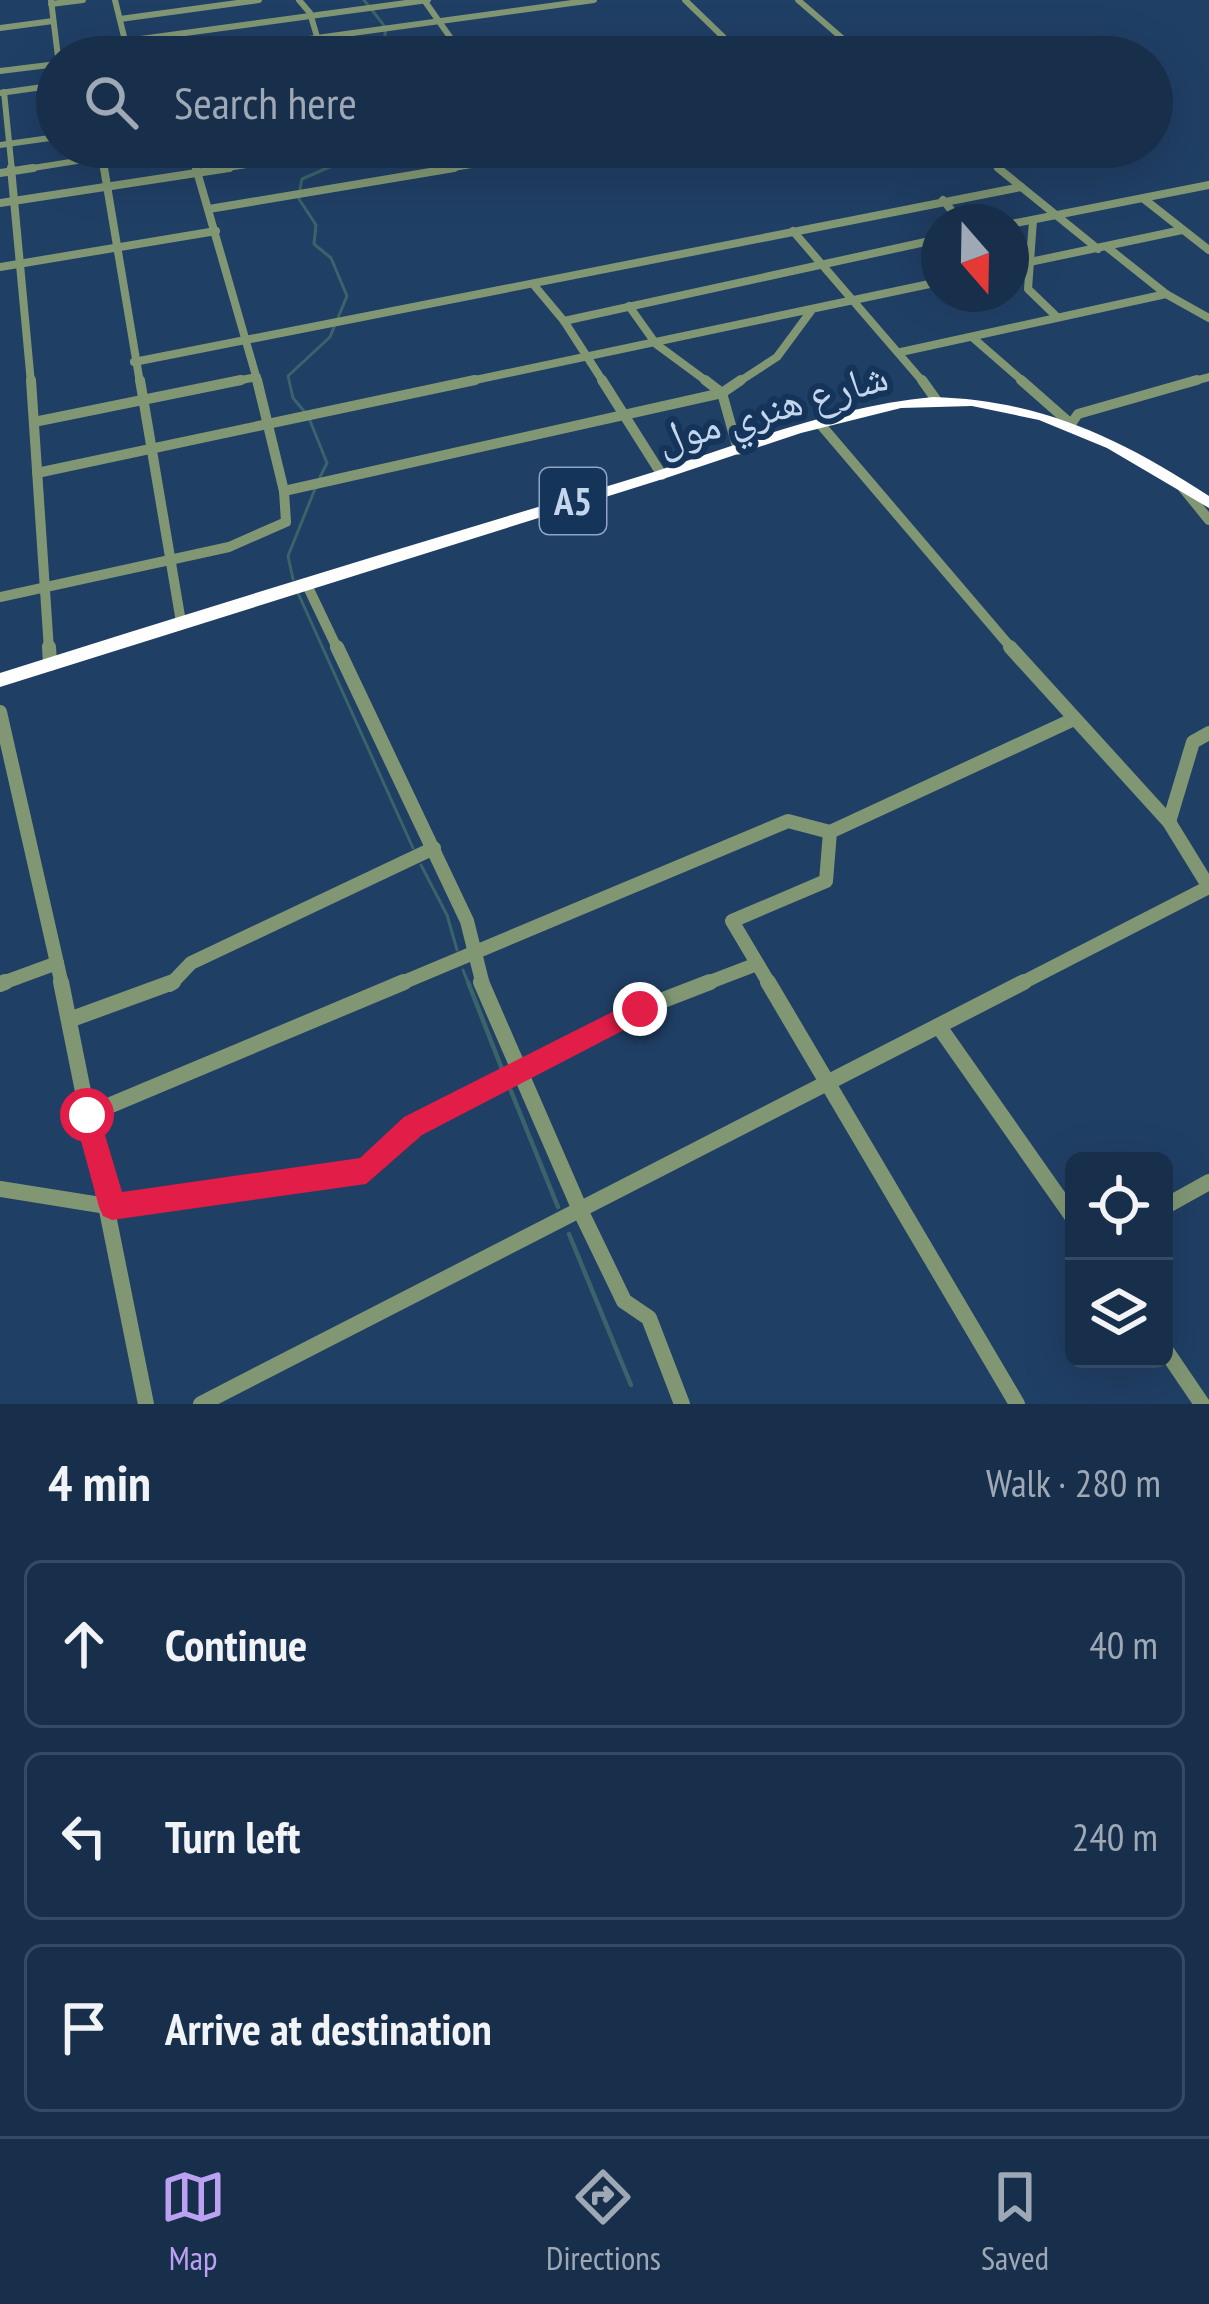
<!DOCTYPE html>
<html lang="en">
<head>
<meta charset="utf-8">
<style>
	:root { --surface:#182f4c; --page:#253b56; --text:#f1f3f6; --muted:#9fa9b5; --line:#364a64; --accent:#bca0f2 }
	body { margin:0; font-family:"PT Sans Narrow","Noto Naskh Arabic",sans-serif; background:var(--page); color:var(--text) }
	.controls { position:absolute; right:36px; bottom:36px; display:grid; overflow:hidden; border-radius:18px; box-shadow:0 12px 48px #0002 }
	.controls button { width:108px; height:108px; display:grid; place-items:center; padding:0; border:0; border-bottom:3px solid var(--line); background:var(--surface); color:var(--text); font:60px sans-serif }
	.compass { position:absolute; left:921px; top:204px; width:108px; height:108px; border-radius:50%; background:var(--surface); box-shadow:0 12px 48px #0002; rotate:160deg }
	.stop { position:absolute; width:36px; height:36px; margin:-27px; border:9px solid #e11d48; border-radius:50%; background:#fff }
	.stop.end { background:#e11d48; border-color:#fff; box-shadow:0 3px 12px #0008 }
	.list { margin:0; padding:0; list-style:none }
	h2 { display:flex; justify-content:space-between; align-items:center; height:156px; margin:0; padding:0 48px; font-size:51px }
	h2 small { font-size:39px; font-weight:400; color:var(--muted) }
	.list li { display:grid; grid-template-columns:78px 1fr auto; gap:36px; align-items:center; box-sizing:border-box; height:168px; margin:0 24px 24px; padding:0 24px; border:3px solid var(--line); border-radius:18px }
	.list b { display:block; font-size:45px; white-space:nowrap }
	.list em { font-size:39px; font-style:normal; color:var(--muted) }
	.icon { flex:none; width:66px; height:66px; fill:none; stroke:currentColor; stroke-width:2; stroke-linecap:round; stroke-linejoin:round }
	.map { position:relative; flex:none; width:1209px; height:1404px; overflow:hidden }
	.search { position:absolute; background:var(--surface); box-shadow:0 12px 48px #0002; left:36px; right:36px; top:36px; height:132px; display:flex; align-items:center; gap:30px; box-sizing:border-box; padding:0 42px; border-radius:66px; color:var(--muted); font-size:45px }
	.sheet { height:732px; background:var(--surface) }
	nav { display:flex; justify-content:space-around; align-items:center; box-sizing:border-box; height:168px; border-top:3px solid var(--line); background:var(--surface); font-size:33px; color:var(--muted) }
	nav a { display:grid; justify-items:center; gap:6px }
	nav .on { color:var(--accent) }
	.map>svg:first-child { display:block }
</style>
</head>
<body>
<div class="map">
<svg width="1209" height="1404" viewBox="0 0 1209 1404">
	<rect width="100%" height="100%" fill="#203f65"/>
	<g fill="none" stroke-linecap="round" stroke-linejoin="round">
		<!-- stream-far1 -->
		<g stroke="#3b636a" stroke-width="3">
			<polyline points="364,0 386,28 383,46 374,57"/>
			<polyline points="300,189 302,179 355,156 356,147"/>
			<polyline points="299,199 316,225 314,244 331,258 347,296 330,337 288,376 293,398 304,411"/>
			<polyline points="309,418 327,463 320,477"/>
			<polyline points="293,579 288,556 315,489"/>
			<polyline points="298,593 413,848"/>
			<polyline points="421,865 447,915 457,950"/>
			<polyline points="463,970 469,985"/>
		</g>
		<!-- stream -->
		<g stroke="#3b636a" stroke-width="4.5">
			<polyline points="468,982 502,1069"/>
			<polyline points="511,1091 558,1207"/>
			<polyline points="569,1234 631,1385"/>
		</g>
		<!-- minor-far4 -->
		<g stroke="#819774" stroke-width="6">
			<polyline points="51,0 58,57"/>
			<polyline points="115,0 129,57"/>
			<polyline points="299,0 310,13 323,57"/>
			<polyline points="424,0 464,57"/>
			<polyline points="685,0 744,57"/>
			<polyline points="798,0 864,57"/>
			<polyline points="51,4 83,0"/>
			<polyline points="120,19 259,0"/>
			<polyline points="0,28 53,21"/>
			<polyline points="126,41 428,0"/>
			<polyline points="178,57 594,0"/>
			<polyline points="548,57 637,43"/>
			<polyline points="752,57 847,42"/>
			<polyline points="0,71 57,64"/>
			<polyline points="4,92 12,171"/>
			<polyline points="0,93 57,85"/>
			<polyline points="0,145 57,137"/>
			<polyline points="190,147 197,171"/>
			<polyline points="973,147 1002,171"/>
			<polyline points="102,157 104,171"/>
			<polyline points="14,171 165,147"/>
			<polyline points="209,171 266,162 261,147"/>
			<polyline points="436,171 577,147"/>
		</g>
		<!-- minor-far3 -->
		<g stroke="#819774" stroke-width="8">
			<polyline points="11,168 31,383"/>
			<polyline points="104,168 140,383"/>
			<polyline points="196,168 258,383"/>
			<polyline points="998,168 1098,249"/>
			<polyline points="0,173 33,168"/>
			<polyline points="1144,199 1209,250"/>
			<polyline points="943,200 961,222"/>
			<polyline points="0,203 229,168"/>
			<polyline points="209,209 454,168"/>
			<polyline points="1033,220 1028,289 1057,317"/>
			<polyline points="1011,224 1209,185"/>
			<polyline points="793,231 924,383"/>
			<polyline points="1107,247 1166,294 1209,318"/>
			<polyline points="1011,266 1182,230"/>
			<polyline points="0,267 216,231"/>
			<polyline points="533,284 564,321 604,383"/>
			<polyline points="629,306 656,344 709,383"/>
			<polyline points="564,321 939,239"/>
			<polyline points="972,337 1025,383"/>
			<polyline points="901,352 1166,294"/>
			<polyline points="134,362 1021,187"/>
			<polyline points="226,383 257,377"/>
			<polyline points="461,383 939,282"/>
			<polyline points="737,383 777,357 811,311"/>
			<polyline points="1187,383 1209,377"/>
		</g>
		<!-- minor-far2 -->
		<g stroke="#819774" stroke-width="10">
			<polyline points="31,380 49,650"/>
			<polyline points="140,380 181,622"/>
			<polyline points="602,380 662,475"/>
			<polyline points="705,380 722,393 738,450"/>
			<polyline points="922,380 937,401"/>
			<polyline points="1021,380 1071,424 1078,414 1197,380"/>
			<polyline points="34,422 241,380"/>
			<polyline points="821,425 1013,650"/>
			<polyline points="37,473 475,380"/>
			<polyline points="1183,488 1209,520"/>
			<polyline points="284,491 722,393 741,380"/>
			<polyline points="306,583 338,650"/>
			<polyline points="0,597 229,547 286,522 284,491 257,380"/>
		</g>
		<!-- minor-far1 -->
		<g stroke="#819774" stroke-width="14">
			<polyline points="49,647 50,664"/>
			<polyline points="337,647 467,921 483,985"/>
			<polyline points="1010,647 1169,822 1209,887"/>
			<polyline points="0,712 62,985"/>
			<polyline points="1169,822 1193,742 1209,733"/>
			<polyline points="0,984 57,963"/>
			<polyline points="170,985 191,963 434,848"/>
			<polyline points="397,985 788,821 830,832"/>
			<polyline points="702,985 757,964"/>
			<polyline points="770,985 732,921 826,881 830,832 1072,720"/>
			<polyline points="1018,985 1209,887"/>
		</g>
		<!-- minor -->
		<g stroke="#819774" stroke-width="16">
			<polyline points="61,982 146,1404"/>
			<polyline points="481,982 581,1212 624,1301 649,1318 682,1404"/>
			<polyline points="768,982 1017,1404"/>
			<polyline points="0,984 5,982"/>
			<polyline points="69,1020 173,982"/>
			<polyline points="940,1028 1074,1219"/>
			<polyline points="87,1115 404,982"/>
			<polyline points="0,1189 113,1207 366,1171 414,1126 640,1009 710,982"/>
			<polyline points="1164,1207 1209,1182"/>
			<polyline points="1164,1348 1202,1404"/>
			<polyline points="201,1404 1024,982"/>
		</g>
		<!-- highway -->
		<path fill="#fefefe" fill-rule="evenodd" d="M933,397c108,3 187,41 276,99v12l-102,-60 -68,-28 -67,-14 -71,2 -100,25 -135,45 -666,209v-14c205,-65 411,-128 618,-190 104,-31 206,-76 315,-86z"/>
	</g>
	<!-- route -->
	<polygon fill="#e11d48" points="640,998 652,1009 649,1017 422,1135 366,1184 112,1220 103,1216 99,1207 74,1115 78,1106 87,1102 96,1106 99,1115 122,1192 360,1158 404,1117"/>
	<g text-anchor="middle" stroke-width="12" stroke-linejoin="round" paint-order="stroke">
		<!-- shield labels -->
		<rect fill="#15345a" stroke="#90a5c1" stroke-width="3" x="540" y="468" width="66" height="66" rx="9"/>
		<g font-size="39" font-weight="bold" fill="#c4d6ed">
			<text x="573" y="515">A5</text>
		</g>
		<!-- street labels -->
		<g font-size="42" fill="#c4d6ed" stroke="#15345a">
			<text transform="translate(772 407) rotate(-16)" y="15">شارع هنري مول</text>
		</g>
	</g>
</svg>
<div class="controls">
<button><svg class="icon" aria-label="locate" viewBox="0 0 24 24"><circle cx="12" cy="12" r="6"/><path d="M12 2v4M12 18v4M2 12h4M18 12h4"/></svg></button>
<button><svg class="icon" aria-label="layers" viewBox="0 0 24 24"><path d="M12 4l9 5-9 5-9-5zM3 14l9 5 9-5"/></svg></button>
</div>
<svg class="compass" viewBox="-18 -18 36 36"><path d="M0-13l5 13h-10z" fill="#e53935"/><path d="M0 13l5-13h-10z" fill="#9fa9b5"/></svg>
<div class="stop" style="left:87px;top:1115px"></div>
<div class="stop end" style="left:640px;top:1009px"></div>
<div class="search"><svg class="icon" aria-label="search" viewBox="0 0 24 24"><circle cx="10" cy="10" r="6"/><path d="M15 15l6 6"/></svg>Search here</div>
</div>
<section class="sheet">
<h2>4 min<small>Walk · 280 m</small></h2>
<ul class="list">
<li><svg class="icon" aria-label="ahead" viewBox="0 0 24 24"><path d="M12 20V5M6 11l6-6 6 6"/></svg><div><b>Continue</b></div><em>40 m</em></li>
<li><svg class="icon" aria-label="left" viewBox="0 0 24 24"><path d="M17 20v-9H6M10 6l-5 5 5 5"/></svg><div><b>Turn left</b></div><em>240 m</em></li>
<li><svg class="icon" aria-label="arrive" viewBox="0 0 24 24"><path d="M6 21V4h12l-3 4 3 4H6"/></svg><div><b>Arrive at destination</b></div></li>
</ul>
</section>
<nav>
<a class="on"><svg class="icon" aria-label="map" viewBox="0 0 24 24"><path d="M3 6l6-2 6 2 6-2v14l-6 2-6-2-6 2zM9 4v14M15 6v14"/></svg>Map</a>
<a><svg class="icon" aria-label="directions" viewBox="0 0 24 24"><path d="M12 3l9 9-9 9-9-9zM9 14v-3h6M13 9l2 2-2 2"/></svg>Directions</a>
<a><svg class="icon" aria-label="saved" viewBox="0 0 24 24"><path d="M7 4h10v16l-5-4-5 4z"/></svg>Saved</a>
</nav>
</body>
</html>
